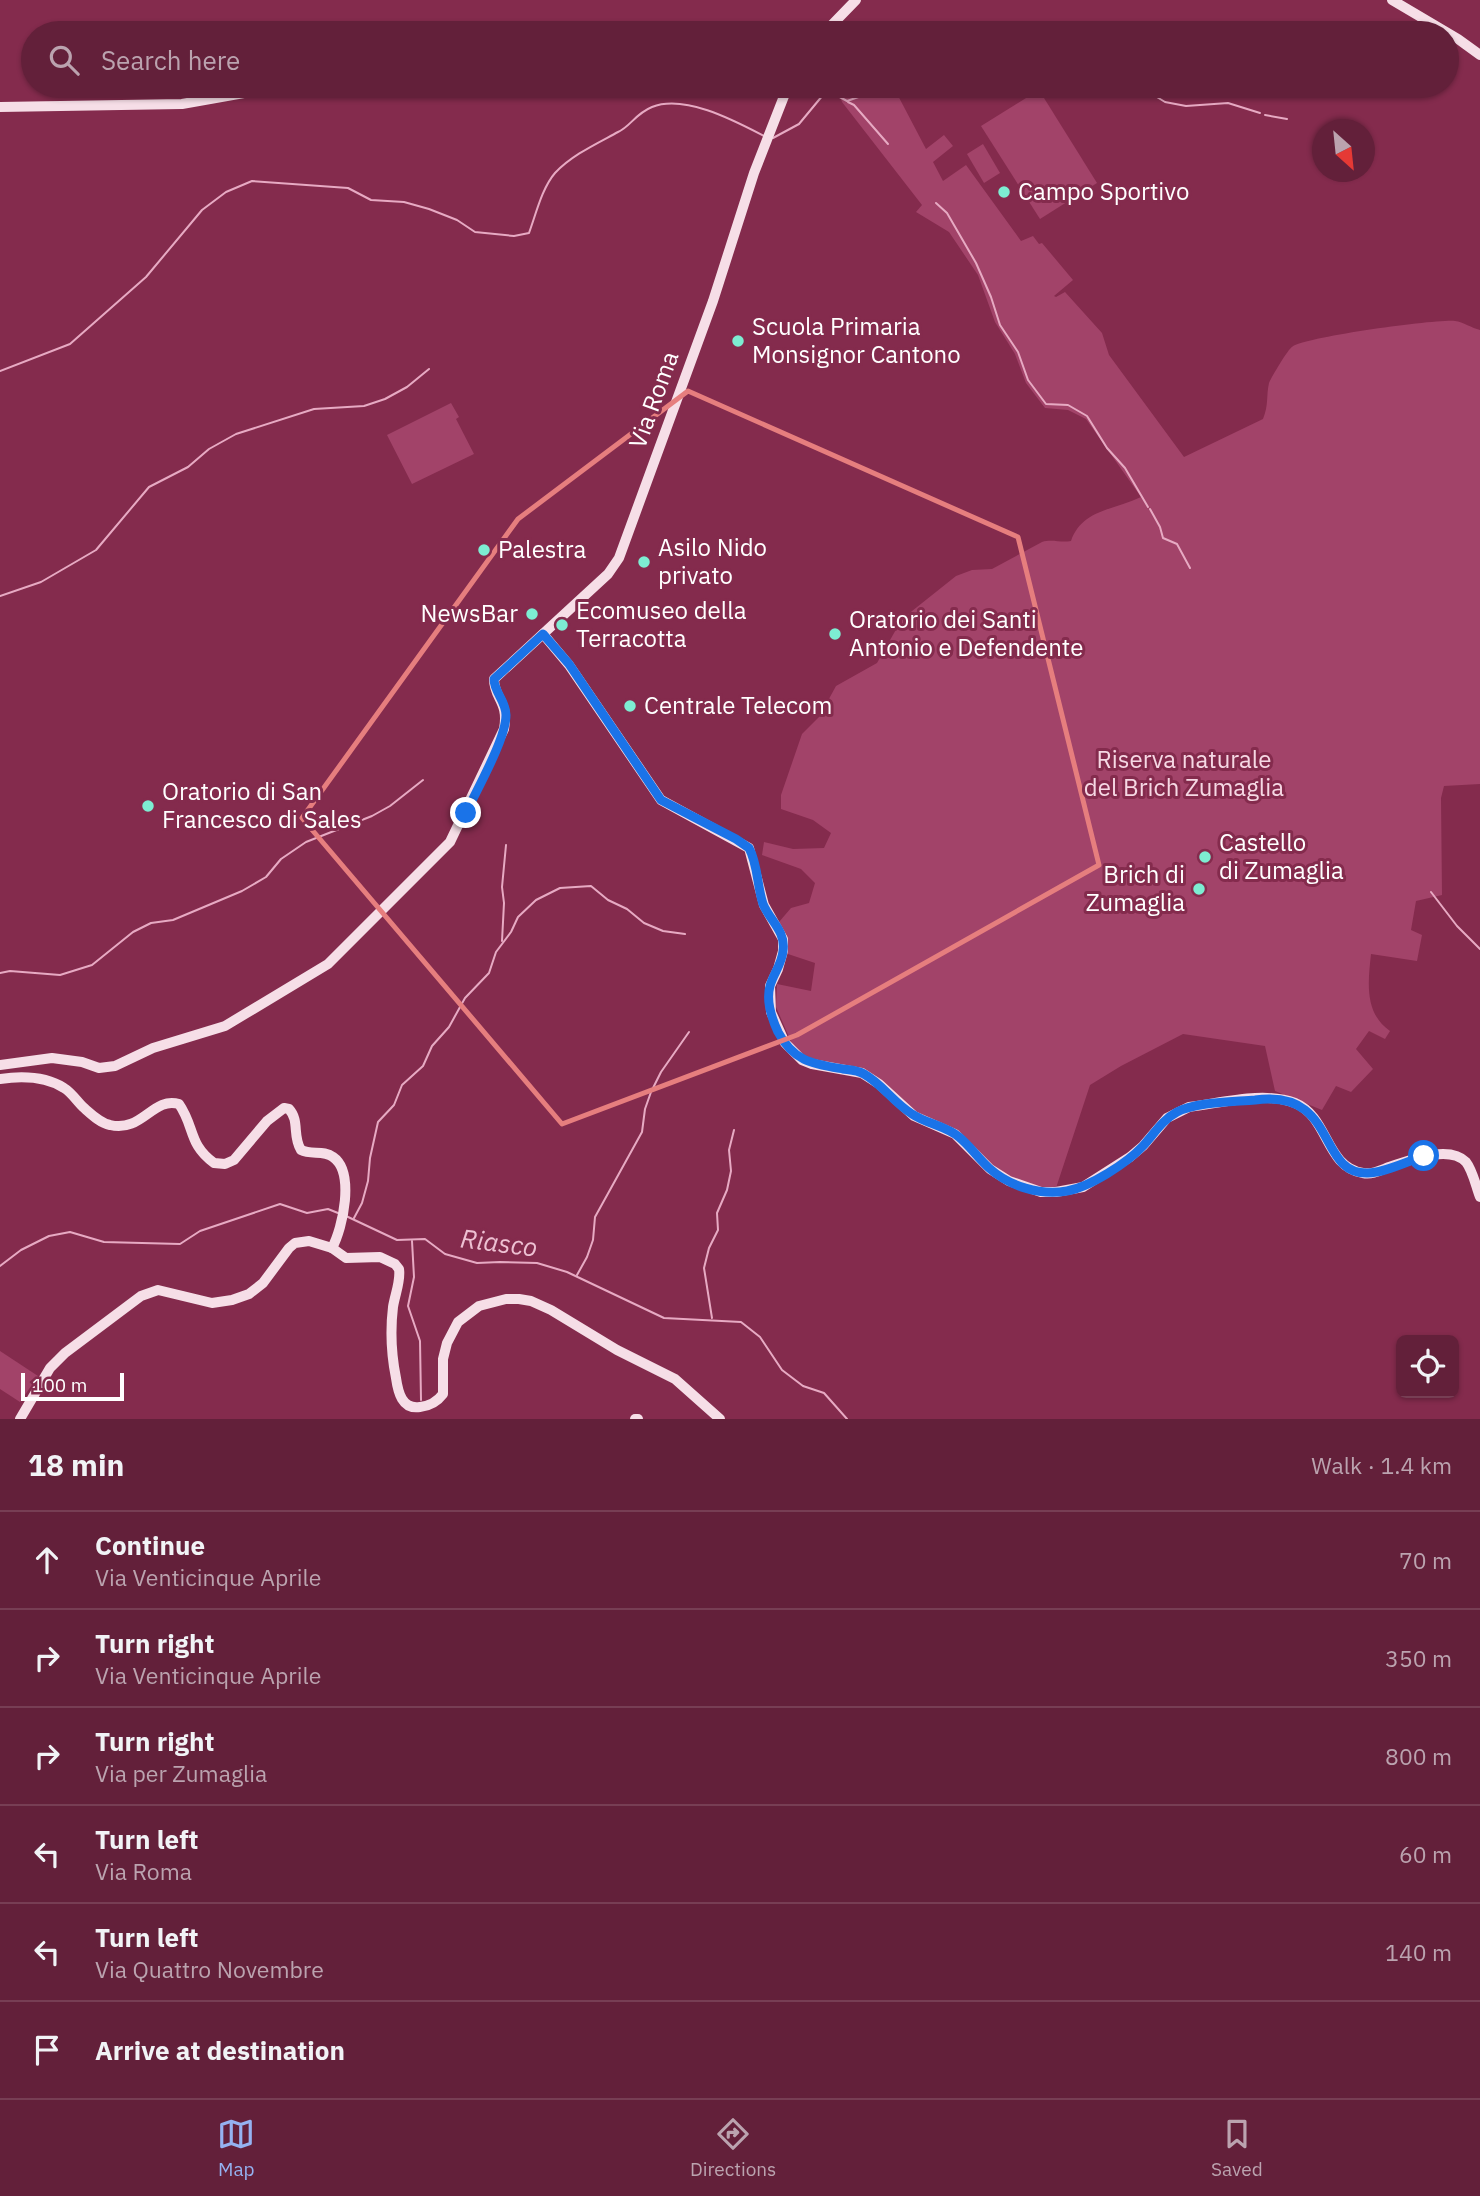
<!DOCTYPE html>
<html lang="en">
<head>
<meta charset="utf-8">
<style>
	:root { --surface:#63203a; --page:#692842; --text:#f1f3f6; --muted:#bba3af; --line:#773e54; --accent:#95b2f1 }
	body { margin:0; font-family:"IBM Plex Sans",sans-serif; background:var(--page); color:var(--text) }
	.controls { position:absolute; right:21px; bottom:21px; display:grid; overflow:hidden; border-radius:10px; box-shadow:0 2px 5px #0004 }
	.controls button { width:63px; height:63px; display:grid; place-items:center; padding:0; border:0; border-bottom:2px solid var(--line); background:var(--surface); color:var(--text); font:35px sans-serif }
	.compass { position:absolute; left:1312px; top:119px; width:63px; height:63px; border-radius:50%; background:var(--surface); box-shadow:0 2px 5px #0004; rotate:153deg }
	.scale { position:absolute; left:21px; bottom:18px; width:103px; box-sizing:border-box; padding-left:7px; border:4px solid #fff; border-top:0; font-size:19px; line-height:24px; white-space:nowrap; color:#fff; -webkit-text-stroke:5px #842b4d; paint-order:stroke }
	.stop { position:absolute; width:21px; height:21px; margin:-16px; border:5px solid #1a73e8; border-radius:50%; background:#fff }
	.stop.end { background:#1a73e8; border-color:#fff; box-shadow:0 2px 7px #0008 }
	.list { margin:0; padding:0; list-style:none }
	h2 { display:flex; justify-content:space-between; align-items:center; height:91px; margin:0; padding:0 28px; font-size:30px }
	h2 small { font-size:23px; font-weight:400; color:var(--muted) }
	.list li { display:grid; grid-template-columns:46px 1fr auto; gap:21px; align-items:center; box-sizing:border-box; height:98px; padding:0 28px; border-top:2px solid var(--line) }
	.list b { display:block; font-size:26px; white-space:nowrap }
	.list p { margin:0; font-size:23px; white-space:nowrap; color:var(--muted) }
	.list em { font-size:23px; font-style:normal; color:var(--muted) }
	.icon { flex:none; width:38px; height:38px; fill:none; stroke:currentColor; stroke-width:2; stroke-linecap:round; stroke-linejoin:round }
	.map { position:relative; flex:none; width:1480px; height:1419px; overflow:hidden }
	.search { position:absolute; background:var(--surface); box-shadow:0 2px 5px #0004; left:21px; right:21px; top:21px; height:77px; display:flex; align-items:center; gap:18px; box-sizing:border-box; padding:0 24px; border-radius:38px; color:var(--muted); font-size:26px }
	.sheet { height:679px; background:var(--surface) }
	nav { display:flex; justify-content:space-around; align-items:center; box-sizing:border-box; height:98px; border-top:2px solid var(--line); background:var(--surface); font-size:19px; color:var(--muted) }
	nav a { display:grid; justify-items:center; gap:4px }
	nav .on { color:var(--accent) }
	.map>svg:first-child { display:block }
</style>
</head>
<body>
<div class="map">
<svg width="1480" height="1419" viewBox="0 0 1480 1419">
	<rect width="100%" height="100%" fill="#842b4d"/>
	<!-- green -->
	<g fill="#a24369">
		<path d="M837,86h32l5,8 20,-6 32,61 18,-14 9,11 -20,16 10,19 23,-16 55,76 12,-5 6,8 3,-1 31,37 -19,16 2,1 9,-5 37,41 7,22 75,102 79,-38c6,-15 3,-23 6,-36 2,-5 19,-34 23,-36 12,-10 144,-28 163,-26 8,1 17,7 25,9v454l-36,2 -3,12 1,97 -26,6 -5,29 11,5 -5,26 -46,-7c-3,28 -7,59 19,77l-5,8 -16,-8 -13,18 17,20 -22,23 -15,-6 -14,24 -47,-19 -10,-45 -82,-12 -62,32 -31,19 -35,106 -36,-8 -27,-15 -34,-37 -43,-18 -28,-24 -81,-32 -14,-13 -16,-37 1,-23 34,7 4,-28 -27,-9v-17l-9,-15 12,-14 18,-5 6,-20 -14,-14 -39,-14 2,-13 29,7 31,-1 7,-15 -18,-13 -32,-11v-14l21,-61 17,-17 17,-31 41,-23 25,-44 54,-43 16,-6 20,-1 50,-27c10,-3 19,1 29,-1 11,-32 44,-31 70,-44l-55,-78 -18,-9 -23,-2 -19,-25 -11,-29 -20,-32 -17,-47 -29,-43 -33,-20 6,-7 -80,-103z"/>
		<polygon points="1039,90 1097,183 1040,219 981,126"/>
		<polygon points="983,144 1000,173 984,183 967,154"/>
		<polygon points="451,403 459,417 456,419 474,454 412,484 387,435"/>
		<polygon points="0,1351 38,1376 20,1402 0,1389"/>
	</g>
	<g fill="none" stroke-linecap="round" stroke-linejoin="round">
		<!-- stream -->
		<g stroke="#e7aac3" stroke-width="2">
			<polyline points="1139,86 1165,102 1186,106 1228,103 1260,113"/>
			<polyline points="848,102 854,105 888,144"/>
			<polyline points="1265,115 1287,119"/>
			<polyline points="773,138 799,124 823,95 836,95 847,101 890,86"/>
			<polyline points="936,203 947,213 976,263 991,297 1000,325 1018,352 1028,380 1046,404 1068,405 1087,416 1107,448 1125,468 1148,507"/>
			<path d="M0,371l70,-27 76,-67 56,-67 24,-18 26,-11 96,7 23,12 33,2 25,7 28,11 18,12 39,4 15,-3c7,-19 13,-45 26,-60 17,-18 41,-29 63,-41 13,-6 17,-18 34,-25 33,-13 83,14 112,29"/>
			<polyline points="1150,509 1160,527 1163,538 1177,544 1190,568"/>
			<polyline points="0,596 41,582 96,550 149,487 188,467 209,449 236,434 314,409 364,406 385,399 407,387 429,369"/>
			<polyline points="1431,892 1457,926 1480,949"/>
			<polyline points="502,941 504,903 502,887 506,845"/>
			<polyline points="0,973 10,971 60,975 92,965 133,932 151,923 173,920 242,891 266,877 281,859 306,842 372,816 390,806 423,780"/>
			<polyline points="346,1216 397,1240 425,1239 445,1254 477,1263 500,1262 537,1263 567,1272 664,1318 741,1322 760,1337 782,1370 803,1386 824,1393 847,1419"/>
			<polyline points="354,1218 362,1203 368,1181 370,1158 378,1122 394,1105 402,1085 423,1066 432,1046 449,1027 465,998 489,973 496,952 511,932 518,917 536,900 560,888 591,886 608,900 627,909 644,923 663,931 685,934"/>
			<polyline points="412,1241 414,1277 408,1306 420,1341 421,1400"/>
			<polyline points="0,1266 21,1250 49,1236 70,1232 104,1242 180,1244 200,1231 280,1204 307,1213 328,1209 338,1213"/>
			<polyline points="577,1275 587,1257 593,1240 595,1217 642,1132 645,1109 651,1092 661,1072 689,1032"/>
			<polyline points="712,1318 704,1268 709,1248 718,1230 717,1213 727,1190 731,1171 729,1150 734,1130"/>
		</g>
		<!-- secondary -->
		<g stroke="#f6dee7" stroke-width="10">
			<polyline points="1392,0 1458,39 1480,55"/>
			<polyline points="824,33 856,0"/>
			<polyline points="0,107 182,104 284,86"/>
			<path d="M543,634l26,31 92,135 88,48 15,57 19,34v12l-5,18 -8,17 1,26 14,31 17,17 10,4 50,9 17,11 35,32 41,18 35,35 19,12 32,11h15l27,-5 47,-30 13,-11 24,-28 22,-11c33,-4 75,-16 106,-4 34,14 30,64 68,70 9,2 18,-3 26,-6 19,-6 60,-23 77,-5 7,9 10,25 14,35"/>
			<path d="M0,1065l52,-7 30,4 17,6 16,-2 38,-18 72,-22 103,-62 122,-122 54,-113c5,-28 -10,-30 -10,-50l114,-105 11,-16 94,-257 41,-128 34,-87"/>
			<path d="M0,1079c21,-3 45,-3 64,9 7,4 13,13 19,19 8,7 17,16 27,18 32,8 43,-29 69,-21 16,23 9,40 35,59l11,1 9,-4 33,-39 17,-13 5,1c11,12 3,27 12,41 10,5 23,0 32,7 22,15 10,71 -1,91"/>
			<path d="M20,1419l30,-51 15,-15 76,-57 17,-6 54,13 20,-3 17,-6 14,-11 26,-35 6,-5 14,-2 23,7 14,10 34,-1 15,7 4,5c2,12 -4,25 -6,38 -3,25 -2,46 3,71 2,14 6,32 24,29 10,-1 17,-5 23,-13v-35l4,-16 11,-21 21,-16 27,-7h13l12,2 20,9 66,40 58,29 45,40"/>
			<polyline points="635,1419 638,1419"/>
		</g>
	</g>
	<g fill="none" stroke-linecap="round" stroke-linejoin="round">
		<!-- route -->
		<path stroke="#1a73e8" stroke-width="9" d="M466,813c11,-24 40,-74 40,-98 0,-14 -12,-23 -12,-36l49,-45 26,30 92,136 75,39 13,9c9,16 8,38 14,56 7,17 23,27 20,47 -1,13 -10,23 -13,35 -4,14 2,33 8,46 16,30 35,32 65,37 7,1 14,1 21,5 18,10 30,29 48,40 15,10 34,12 47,23 11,9 19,21 30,31 20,18 51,28 78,23 23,-4 60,-28 76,-45 11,-12 19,-26 34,-34 19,-10 55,-10 78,-12 84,-11 61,75 113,73 16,0 40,-12 56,-17"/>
	</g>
	<!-- marked area -->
	<path fill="none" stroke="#e67e7e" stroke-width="5" stroke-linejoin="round" d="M688,391l330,146 81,328 -302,170 -235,89 -260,-306 216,-299z"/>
	<!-- markers -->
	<g fill="#7dedd2" stroke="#842b4d" stroke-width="2.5">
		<circle cx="1004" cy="192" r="7"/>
		<circle cx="738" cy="341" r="7"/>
		<circle cx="484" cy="550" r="7"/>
		<circle cx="644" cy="562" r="7"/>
		<circle cx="532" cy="614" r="7"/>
		<circle cx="562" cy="625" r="7"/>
		<circle cx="835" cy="634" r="7"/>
		<circle cx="630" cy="706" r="7"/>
		<circle cx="148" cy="806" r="7"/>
		<circle cx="1205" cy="857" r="7"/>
		<circle cx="1199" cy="889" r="7"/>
	</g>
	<g text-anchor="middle" stroke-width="6" stroke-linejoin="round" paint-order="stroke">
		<!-- poi labels -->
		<g font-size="24" fill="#fff" stroke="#842b4d" text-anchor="start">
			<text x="1018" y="200">Campo Sportivo</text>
			<text x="752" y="335">Scuola Primaria<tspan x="752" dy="28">Monsignor Cantono</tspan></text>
			<text x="658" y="556">Asilo Nido<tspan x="658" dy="28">privato</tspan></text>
			<text x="498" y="558">Palestra</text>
			<text x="576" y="619">Ecomuseo della<tspan x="576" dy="28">Terracotta</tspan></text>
			<text x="518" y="622" text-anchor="end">NewsBar</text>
			<text x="849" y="628">Oratorio dei Santi<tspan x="849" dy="28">Antonio e Defendente</tspan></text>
			<text x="644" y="714">Centrale Telecom</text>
			<text x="162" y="800">Oratorio di San<tspan x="162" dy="28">Francesco di Sales</tspan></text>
			<text x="1219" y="851">Castello<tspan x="1219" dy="28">di Zumaglia</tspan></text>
			<text x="1185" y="883" text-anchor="end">Brich di<tspan x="1185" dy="28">Zumaglia</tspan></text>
		</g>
		<!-- street labels -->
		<g font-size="24" fill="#fff" stroke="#842b4d">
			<text transform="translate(654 400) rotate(-70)" y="8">Via Roma</text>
		</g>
		<!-- park labels -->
		<g font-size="24" fill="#f6d8e4" stroke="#842b4d">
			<text x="1184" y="768">Riserva naturale<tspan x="1184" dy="28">del Brich Zumaglia</tspan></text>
		</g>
		<!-- water labels -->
		<g font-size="26" font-style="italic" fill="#eec1d3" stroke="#842b4d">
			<text transform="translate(499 1243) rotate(7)" y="9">Riasco</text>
		</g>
	</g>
</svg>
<div class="controls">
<button><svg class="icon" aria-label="locate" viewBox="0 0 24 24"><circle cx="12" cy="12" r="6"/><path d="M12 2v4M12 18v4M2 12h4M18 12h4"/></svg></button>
</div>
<svg class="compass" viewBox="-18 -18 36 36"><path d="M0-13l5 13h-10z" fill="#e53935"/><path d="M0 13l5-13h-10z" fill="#bba3af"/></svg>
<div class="scale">100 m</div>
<div class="stop" style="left:1424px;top:1156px"></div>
<div class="stop end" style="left:466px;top:813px"></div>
<div class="search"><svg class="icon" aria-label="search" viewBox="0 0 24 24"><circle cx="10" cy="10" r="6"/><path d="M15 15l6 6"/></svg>Search here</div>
</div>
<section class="sheet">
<h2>18 min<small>Walk · 1.4 km</small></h2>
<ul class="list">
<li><svg class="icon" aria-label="ahead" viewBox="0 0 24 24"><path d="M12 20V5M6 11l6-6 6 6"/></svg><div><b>Continue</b><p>Via Venticinque Aprile</p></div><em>70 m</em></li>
<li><svg class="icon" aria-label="right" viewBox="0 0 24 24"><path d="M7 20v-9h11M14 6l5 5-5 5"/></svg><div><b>Turn right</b><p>Via Venticinque Aprile</p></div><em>350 m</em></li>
<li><svg class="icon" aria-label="right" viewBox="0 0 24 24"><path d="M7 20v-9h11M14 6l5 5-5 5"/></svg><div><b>Turn right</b><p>Via per Zumaglia</p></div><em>800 m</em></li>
<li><svg class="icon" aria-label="left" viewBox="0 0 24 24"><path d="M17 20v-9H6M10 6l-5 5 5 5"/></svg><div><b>Turn left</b><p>Via Roma</p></div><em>60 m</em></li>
<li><svg class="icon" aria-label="left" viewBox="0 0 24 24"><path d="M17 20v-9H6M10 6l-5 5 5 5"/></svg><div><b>Turn left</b><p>Via Quattro Novembre</p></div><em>140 m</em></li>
<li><svg class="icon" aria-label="arrive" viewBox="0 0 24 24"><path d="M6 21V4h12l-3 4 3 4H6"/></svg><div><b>Arrive at destination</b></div></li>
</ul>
</section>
<nav>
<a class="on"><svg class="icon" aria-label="map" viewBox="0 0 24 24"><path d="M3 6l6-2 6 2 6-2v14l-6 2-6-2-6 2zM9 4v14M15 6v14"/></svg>Map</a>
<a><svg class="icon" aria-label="directions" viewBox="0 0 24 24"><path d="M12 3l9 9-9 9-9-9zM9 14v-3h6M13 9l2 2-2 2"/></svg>Directions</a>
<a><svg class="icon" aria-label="saved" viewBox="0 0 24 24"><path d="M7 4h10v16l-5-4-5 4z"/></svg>Saved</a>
</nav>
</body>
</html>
